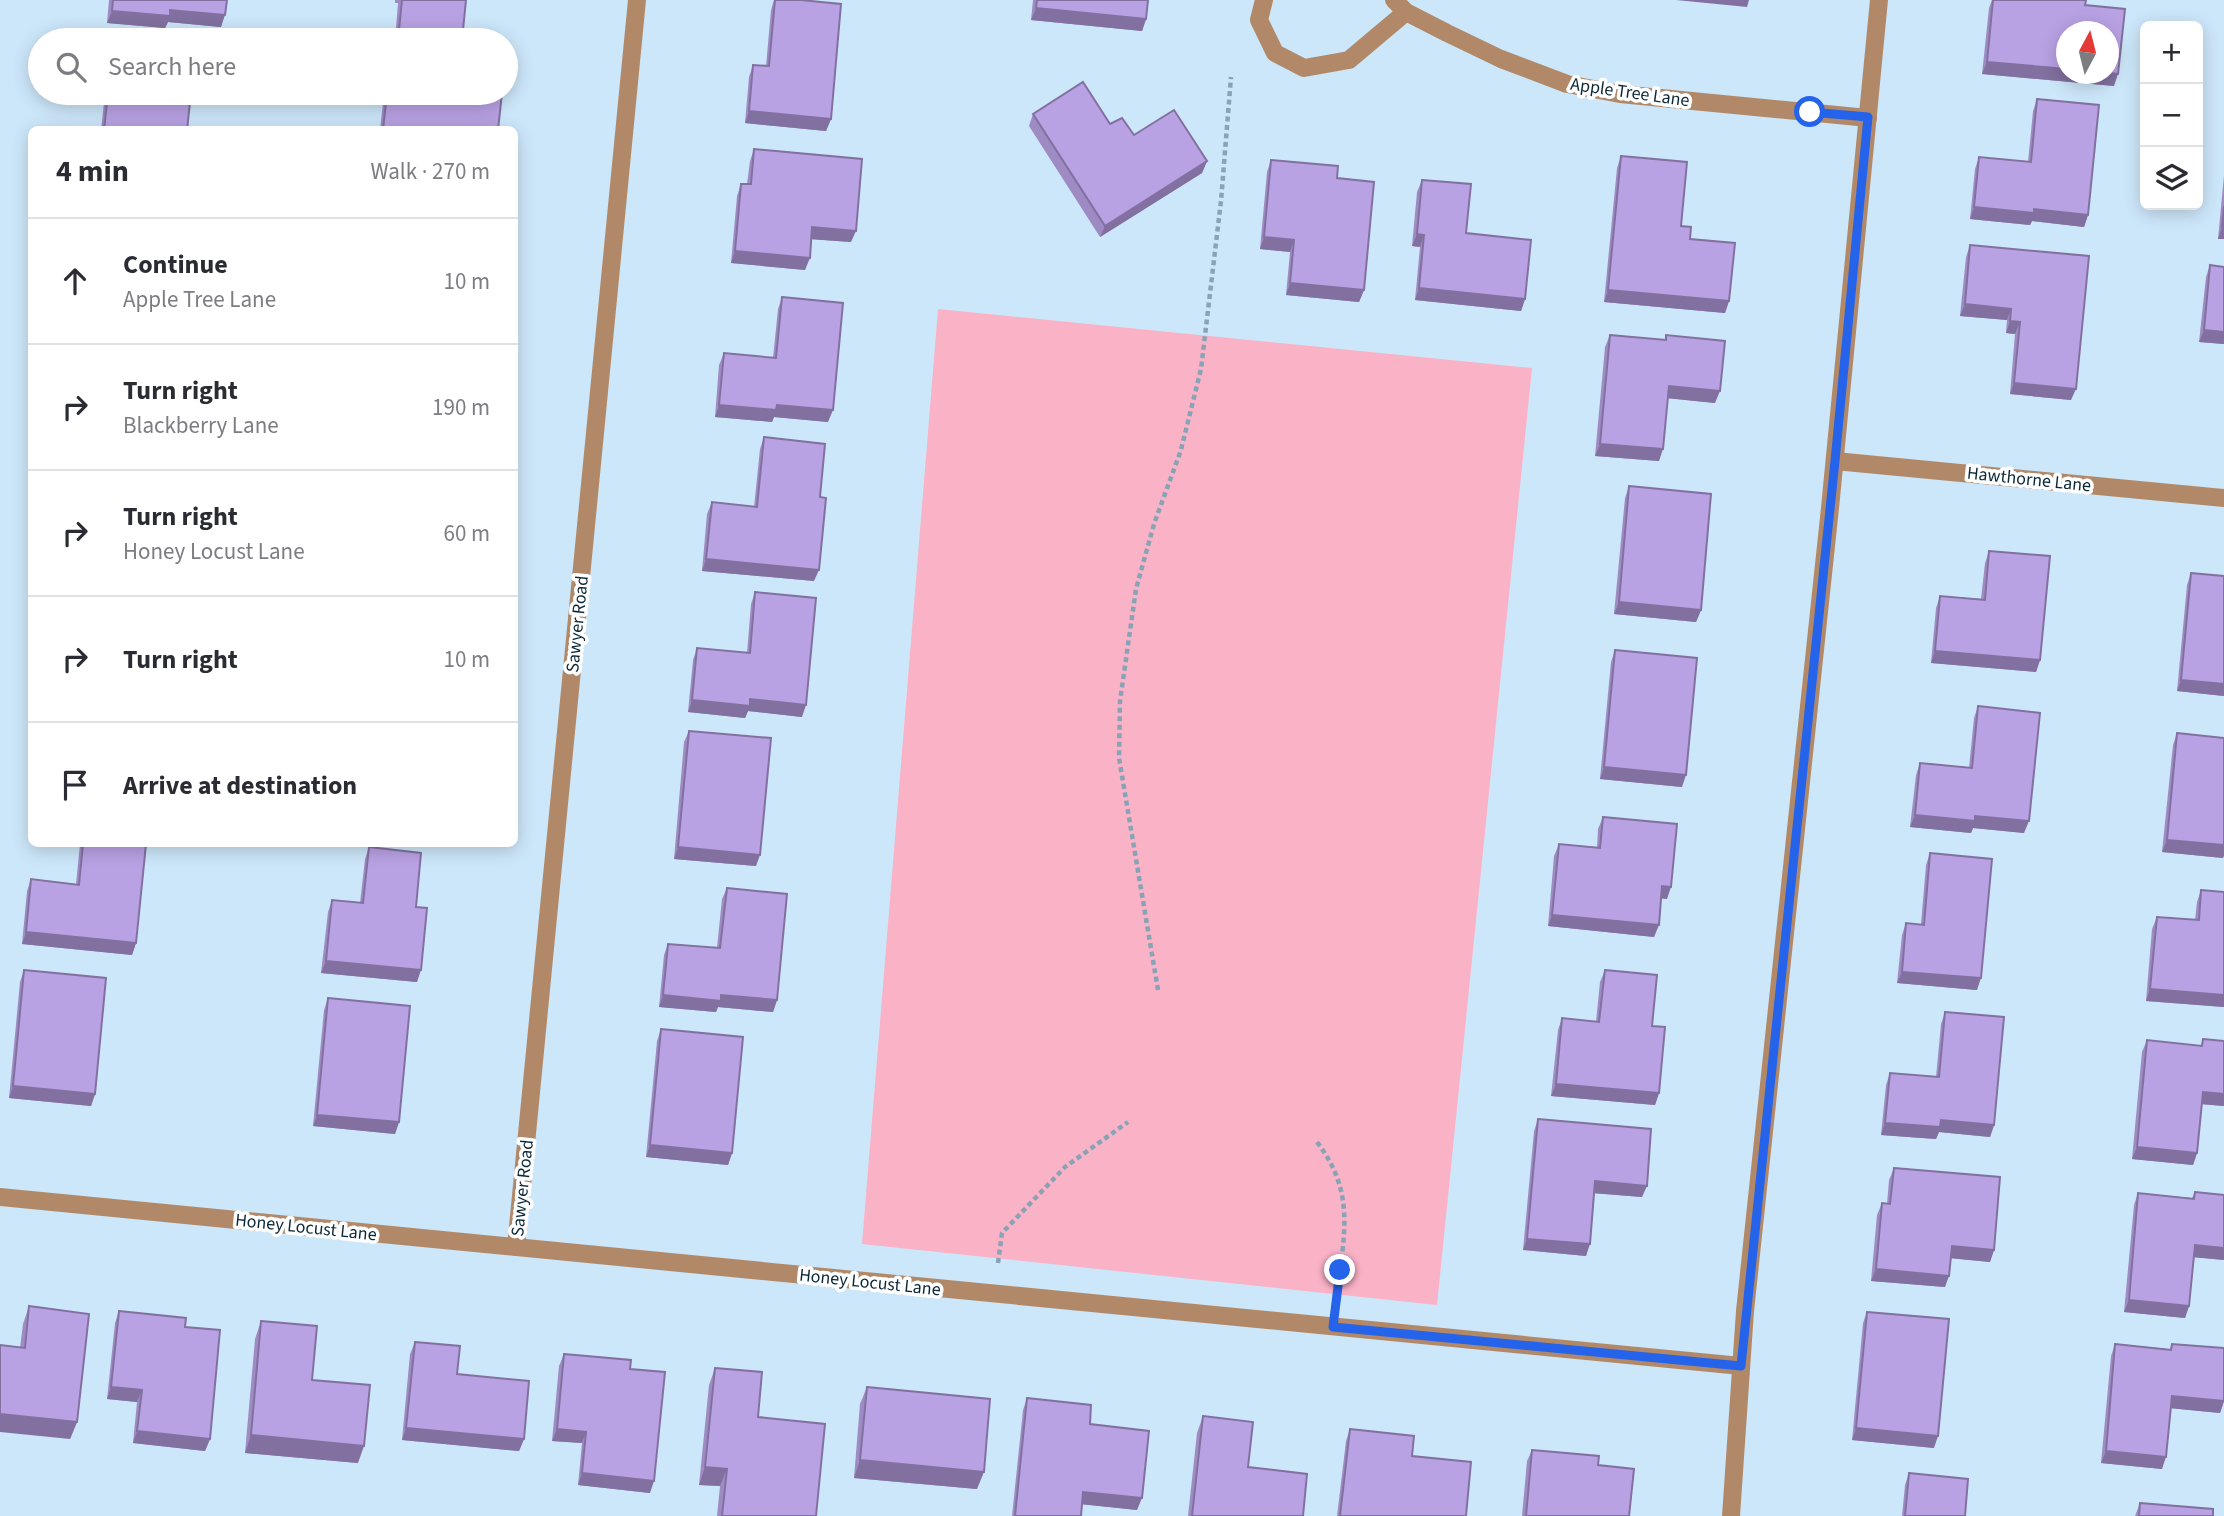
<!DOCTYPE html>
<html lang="en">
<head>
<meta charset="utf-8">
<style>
	:root { --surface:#fff; --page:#f7f7f7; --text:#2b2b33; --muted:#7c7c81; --line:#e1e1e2 }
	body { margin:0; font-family:"Source Sans 3",sans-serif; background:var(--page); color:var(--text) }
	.controls { position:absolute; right:21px; top:21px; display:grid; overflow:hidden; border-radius:10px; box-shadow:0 4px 18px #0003 }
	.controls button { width:63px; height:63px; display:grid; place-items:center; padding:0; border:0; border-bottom:2px solid var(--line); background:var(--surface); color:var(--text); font:35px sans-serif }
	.compass { position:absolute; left:2056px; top:21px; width:63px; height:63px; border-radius:50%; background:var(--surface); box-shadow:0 4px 18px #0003; rotate:7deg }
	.stop { position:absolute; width:21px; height:21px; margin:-16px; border:5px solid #2563eb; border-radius:50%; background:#fff }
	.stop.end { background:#2563eb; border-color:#fff; box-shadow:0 2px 7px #0008 }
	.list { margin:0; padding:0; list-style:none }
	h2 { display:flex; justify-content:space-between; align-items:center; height:91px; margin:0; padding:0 28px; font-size:30px }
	h2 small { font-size:23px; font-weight:400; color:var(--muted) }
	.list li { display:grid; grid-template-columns:46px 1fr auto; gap:21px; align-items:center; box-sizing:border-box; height:126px; padding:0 28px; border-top:2px solid var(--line) }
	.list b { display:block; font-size:26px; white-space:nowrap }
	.list p { margin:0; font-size:23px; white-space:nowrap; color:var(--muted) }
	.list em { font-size:23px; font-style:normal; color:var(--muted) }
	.icon { flex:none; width:38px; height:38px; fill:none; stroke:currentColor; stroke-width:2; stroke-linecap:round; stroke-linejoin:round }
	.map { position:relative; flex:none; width:2224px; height:1516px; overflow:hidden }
	.search { position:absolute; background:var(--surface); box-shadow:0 4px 18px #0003; left:28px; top:28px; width:490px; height:77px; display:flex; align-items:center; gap:18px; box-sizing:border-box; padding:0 24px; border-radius:38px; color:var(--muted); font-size:26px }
	.panel { position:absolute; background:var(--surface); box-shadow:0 4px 18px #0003; left:28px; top:126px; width:490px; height:721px; border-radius:10px }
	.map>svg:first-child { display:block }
</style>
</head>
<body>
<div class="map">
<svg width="2224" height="1516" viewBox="0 0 2224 1516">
	<rect width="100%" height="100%" fill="#cde7fa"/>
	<!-- green -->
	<polygon fill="#fab2c7" points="938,309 1532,368 1437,1305 862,1244"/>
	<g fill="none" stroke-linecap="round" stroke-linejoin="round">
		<!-- path -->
		<g stroke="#88a3b5" stroke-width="4.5" stroke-dasharray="5 3.5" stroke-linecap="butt">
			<polyline points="1158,990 1119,758 1120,701 1136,589 1154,524 1181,450 1201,369 1221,201 1231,77"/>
			<path d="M1317,1142c39,51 27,93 20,152"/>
			<polyline points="998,1263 1002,1233 1065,1167 1128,1122"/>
		</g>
		<!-- minor -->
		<g stroke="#b28968" stroke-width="18">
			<polyline points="1264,0 1259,20 1275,53 1304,68 1349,60 1406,12"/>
			<polyline points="1394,0 1406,12 1447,33 1501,59 1567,84 1620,94 1868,118"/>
			<polyline points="1835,461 2224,498"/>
			<polyline points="0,1197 1741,1366"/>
			<polyline points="516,1247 637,0"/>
			<polyline points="1731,1516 1745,1311 1830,508 1879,0"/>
		</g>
	</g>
	<!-- wall -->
	<g fill="#9f8bc4">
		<polygon points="109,0 227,0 221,27 168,22 165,28 107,23"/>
		<polygon points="395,0 466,0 462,40 395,40 398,3 395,3"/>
		<polygon points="774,0 801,0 831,119 826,131 745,123 749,77 753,65 766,66 771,10"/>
		<polygon points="1033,0 1148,0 1146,19 1142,31 1031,20"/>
		<polygon points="1992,0 2086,0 2085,5 2114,86 1982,74 1989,8"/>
		<polygon points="105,93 191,93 187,130 101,130"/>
		<polygon points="384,93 502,93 498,130 380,130"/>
		<polygon points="2037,99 2088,215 2084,227 2032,221 2030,225 1970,219 1975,169 1979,157 2028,162 2033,111"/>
		<polygon points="1033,114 1110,124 1134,135 1207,161 1202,173 1100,237 1029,126"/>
		<polygon points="754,149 851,242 811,239 805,270 731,263 737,196 741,184 747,184 750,161"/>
		<polygon points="1621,156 1690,239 1729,301 1725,313 1604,302 1617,168"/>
		<polygon points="1271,160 1337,178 1364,290 1359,302 1286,295 1290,252 1260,249 1267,172"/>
		<polygon points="2224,175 2224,239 2218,239"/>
		<polygon points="1422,180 1466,233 1525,299 1521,311 1415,300 1420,247 1412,246 1417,192"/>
		<polygon points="1970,245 2071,400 2010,394 2015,334 2006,333 2007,320 1960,316 1966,257"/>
		<polygon points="2210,265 2224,344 2199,342 2206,277"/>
		<polygon points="782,297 828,422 774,417 772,422 715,417 719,365 724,353 773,358 778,309"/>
		<polygon points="1610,335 1665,340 1666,335 1715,403 1668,398 1659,461 1595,456 1605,347"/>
		<polygon points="764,437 820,497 814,581 702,571 707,514 712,502 754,507 760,449"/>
		<polygon points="1629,486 1701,610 1696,622 1614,614 1625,498"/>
		<polygon points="1989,551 2040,660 2036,672 1931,663 1936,608 1940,596 1981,599 1985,563"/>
		<polygon points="2191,573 2224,576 2224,696 2177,691 2187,585"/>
		<polygon points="755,592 802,717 748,711 745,718 688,712 693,660 697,648 747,653 751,604"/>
		<polygon points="1615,650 1682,787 1600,779 1611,662"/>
		<polygon points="1978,706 2024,833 1973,828 1971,833 1910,827 1916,775 1920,763 1969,768 1974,718"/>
		<polygon points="689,731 756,866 674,859 684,742"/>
		<polygon points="2177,733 2224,738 2223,858 2162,852 2173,745"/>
		<polygon points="1603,817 1667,899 1661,898 1654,937 1548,926 1554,856 1559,844 1597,847 1598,829"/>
		<polygon points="80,844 146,844 136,943 132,955 22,944 27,891 31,879 76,884"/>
		<polygon points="369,847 416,907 417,982 321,973 328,912 332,900 360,903 365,859"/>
		<polygon points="1930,853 1977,990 1897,983 1902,935 1906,923 1921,924 1926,865"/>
		<polygon points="727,888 777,1000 773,1012 718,1007 716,1012 659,1007 664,955 668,944 717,948 722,899"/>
		<polygon points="2201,890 2224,892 2224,1007 2146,1001 2152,929 2157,917 2195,920 2197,902"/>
		<polygon points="24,970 95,1094 91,1106 9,1098 20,982"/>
		<polygon points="1605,970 1652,1026 1659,1093 1655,1105 1551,1096 1558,1030 1562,1018 1596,1022 1600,982"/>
		<polygon points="328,998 399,1122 395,1134 313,1126 324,1010"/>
		<polygon points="1945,1012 1994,1125 1990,1137 1939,1132 1936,1139 1881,1135 1886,1085 1890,1073 1936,1077 1941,1024"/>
		<polygon points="661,1029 732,1153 728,1165 646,1157 657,1041"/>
		<polygon points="2203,1039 2224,1041 2224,1106 2202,1104 2197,1153 2193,1165 2132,1159 2142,1052 2147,1040 2201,1046"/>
		<polygon points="1538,1119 1642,1197 1594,1193 1586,1256 1523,1250 1534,1131"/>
		<polygon points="1894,1168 1994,1250 1990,1262 1951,1258 1945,1287 1871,1281 1877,1215 1882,1203 1887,1204 1889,1180"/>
		<polygon points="2195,1192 2224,1260 2194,1257 2189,1306 2185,1318 2124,1312 2134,1205 2138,1193 2192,1198"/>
		<polygon points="29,1306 77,1422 70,1439 20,1348 23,1324"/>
		<polygon points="119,1311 210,1439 205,1451 133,1443 137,1402 107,1399 115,1323"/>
		<polygon points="1867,1312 1934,1448 1852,1440 1863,1323"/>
		<polygon points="261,1321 312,1380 358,1463 245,1453 255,1339"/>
		<polygon points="415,1342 457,1374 524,1439 519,1451 402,1440 410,1354"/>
		<polygon points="2115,1344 2170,1349 2172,1344 2224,1348 2224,1401 2220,1413 2171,1408 2162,1469 2101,1463 2111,1356"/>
		<polygon points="564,1354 630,1369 650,1493 578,1485 582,1443 552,1441 559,1366"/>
		<polygon points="715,1368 758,1417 816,1516 717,1516 720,1486 699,1485 709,1385"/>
		<polygon points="867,1387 977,1489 854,1478 860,1404"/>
		<polygon points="1027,1398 1137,1510 1082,1504 1081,1516 1012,1516 1023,1410"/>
		<polygon points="1203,1416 1248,1467 1303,1516 1188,1516 1197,1433"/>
		<polygon points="1350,1429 1412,1456 1466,1516 1337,1516 1346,1441"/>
		<polygon points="1532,1450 1598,1465 1629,1516 1522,1516 1527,1461"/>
		<polygon points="1909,1473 1965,1516 1902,1516 1905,1485"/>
		<polygon points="2140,1503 2213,1516 2135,1516"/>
	</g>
	<!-- shaded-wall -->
	<g fill="#8271a0">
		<polygon points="1676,0 1749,0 1747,7"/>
		<polygon points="1036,8 1146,19 1142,31 1031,20"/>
		<polygon points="170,10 225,15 221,27 168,22 165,28 107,23 112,11"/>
		<polygon points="1987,62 2067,69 2067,74 2118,74 2114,86 1982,74"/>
		<polygon points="749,111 831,119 826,131 745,123"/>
		<polygon points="1207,161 1202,173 1100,237 1105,226"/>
		<polygon points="1974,207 2034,209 2088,215 2084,227 2032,221 2030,225 1970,219"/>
		<polygon points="812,227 856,231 851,242 808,239"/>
		<polygon points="2222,227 2224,227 2224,239 2218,239"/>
		<polygon points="1417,234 1424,235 1420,247 1412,246"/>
		<polygon points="1264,237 1294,240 1290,252 1260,249"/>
		<polygon points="735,251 810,258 805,270 731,263"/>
		<polygon points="1290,283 1364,290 1359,302 1286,295"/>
		<polygon points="1419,288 1525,299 1521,311 1415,300"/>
		<polygon points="1608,290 1729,301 1725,313 1604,302"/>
		<polygon points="1965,304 2011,309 2007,320 1960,316"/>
		<polygon points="2010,321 2020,322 2015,334 2006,333"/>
		<polygon points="2204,330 2224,332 2224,344 2199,342"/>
		<polygon points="2014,383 2076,389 2071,400 2010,394"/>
		<polygon points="1669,386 1720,391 1715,403 1665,398"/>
		<polygon points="719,405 777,405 833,410 828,422 774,417 772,422 715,417"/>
		<polygon points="1600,444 1663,449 1659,461 1595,456"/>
		<polygon points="706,559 819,570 814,581 702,571"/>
		<polygon points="1619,602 1701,610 1696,622 1614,614"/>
		<polygon points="1935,651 2040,660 2036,672 1931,663"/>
		<polygon points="2181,680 2224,684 2224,696 2177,691"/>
		<polygon points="750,699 806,705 802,717 748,711 745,718 688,712 692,700"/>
		<polygon points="1604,767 1686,775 1682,787 1600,779"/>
		<polygon points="1915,815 1975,816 2029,821 2024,833 1973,828 1971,833 1910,827"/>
		<polygon points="2167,840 2224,845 2224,856 2223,858 2162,852"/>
		<polygon points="678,847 760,855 756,866 674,859"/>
		<polygon points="1662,886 1671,887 1667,899 1658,898"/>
		<polygon points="1552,915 1659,925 1654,937 1548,926"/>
		<polygon points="26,932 136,943 132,955 22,944"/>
		<polygon points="326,961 421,970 417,982 321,973"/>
		<polygon points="1902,972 1981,978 1977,990 1897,983"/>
		<polygon points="2150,989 2224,995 2224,1007 2146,1001"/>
		<polygon points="663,995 721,995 777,1000 773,1012 718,1007 716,1012 659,1007"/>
		<polygon points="1556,1084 1659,1093 1655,1105 1551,1096"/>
		<polygon points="13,1086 95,1094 91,1106 9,1098"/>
		<polygon points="2203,1092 2224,1094 2224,1106 2199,1104"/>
		<polygon points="317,1115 399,1122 395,1134 313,1126"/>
		<polygon points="1941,1120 1994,1125 1990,1137 1939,1132 1936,1139 1881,1135 1885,1123"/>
		<polygon points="650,1145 732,1153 728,1165 646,1157"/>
		<polygon points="2137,1147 2197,1153 2193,1165 2132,1159"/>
		<polygon points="1595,1181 1647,1186 1642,1197 1591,1193"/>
		<polygon points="1527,1239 1590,1244 1586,1256 1523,1250"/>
		<polygon points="2195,1245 2224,1248 2224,1260 2191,1257"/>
		<polygon points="1952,1246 1994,1250 1990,1262 1948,1258"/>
		<polygon points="1876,1269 1949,1276 1945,1287 1871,1281"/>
		<polygon points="2129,1300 2189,1306 2185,1318 2124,1312"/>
		<polygon points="111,1387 142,1390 137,1402 107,1399"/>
		<polygon points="2172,1396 2224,1401 2220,1413 2168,1408"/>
		<polygon points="0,1414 77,1422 70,1439 0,1432"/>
		<polygon points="406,1428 524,1439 519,1451 402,1440"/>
		<polygon points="1856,1428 1938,1436 1934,1448 1852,1440"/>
		<polygon points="557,1429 586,1432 582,1443 552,1441"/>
		<polygon points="137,1431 210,1439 205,1451 133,1443"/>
		<polygon points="251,1435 364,1446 358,1463 245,1453"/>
		<polygon points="2106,1451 2166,1457 2162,1469 2101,1463"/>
		<polygon points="860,1460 984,1472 977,1489 854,1478"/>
		<polygon points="705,1467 727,1469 720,1486 699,1485"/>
		<polygon points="582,1473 654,1481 650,1493 578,1485"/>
		<polygon points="1083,1492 1142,1498 1137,1510 1079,1504"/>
	</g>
	<!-- building -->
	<g fill="#b9a2e4" stroke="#8271a0" stroke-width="2">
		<polygon points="113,0 227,0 225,15 170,10 170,16 112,11"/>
		<polygon points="402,0 466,0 462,40 398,40"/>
		<polygon points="775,0 801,0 841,4 831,119 749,111 753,65 769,66"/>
		<polygon points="1037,0 1148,0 1146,19 1036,8"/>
		<polygon points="1993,0 2086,0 2085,5 2125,9 2118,74 2109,73 2109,32 2067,32 2067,69 1987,62"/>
		<polygon points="1083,82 1110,124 1122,118 1134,135 1174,110 1207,161 1105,226 1033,114"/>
		<polygon points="108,93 191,93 187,130 104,130"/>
		<polygon points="387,93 502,93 498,130 383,130"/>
		<polygon points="2037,99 2099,105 2088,215 2034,209 2034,213 1974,207 1979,157 2031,162"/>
		<polygon points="754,149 862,159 856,231 812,227 810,258 735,251 741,184 751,184"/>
		<polygon points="1621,156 1687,162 1681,226 1691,227 1690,239 1735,243 1729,301 1608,290"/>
		<polygon points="1271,160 1338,166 1337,178 1374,182 1364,290 1290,283 1294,240 1264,237"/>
		<polygon points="1422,180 1471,184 1466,233 1531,240 1525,299 1419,288 1424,235 1417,234"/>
		<polygon points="2224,206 2224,227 2222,227"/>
		<polygon points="1970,245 2089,256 2076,389 2014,383 2020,322 2010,321 2011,309 1965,304"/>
		<polygon points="2210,265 2224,267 2224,332 2204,330"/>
		<polygon points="782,297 843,303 833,410 777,405 776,410 719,405 724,353 776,358"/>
		<polygon points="1610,335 1666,340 1666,335 1725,341 1720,391 1669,386 1663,449 1600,444"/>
		<polygon points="764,437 825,444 820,497 826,498 819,570 706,559 712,502 757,507"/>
		<polygon points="1629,486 1711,494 1701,610 1619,602"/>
		<polygon points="1989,551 2050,556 2040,660 1935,651 1940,596 1985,600"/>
		<polygon points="2191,573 2224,576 2224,684 2181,680"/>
		<polygon points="755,592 816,598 806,705 750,699 750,706 692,700 697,648 750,653"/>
		<polygon points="1615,650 1697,658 1686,775 1604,767"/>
		<polygon points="1978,706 2040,713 2029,821 1975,816 1975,821 1915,815 1920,763 1972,768"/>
		<polygon points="689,731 771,738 760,855 678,847"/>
		<polygon points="2177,733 2224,738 2224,845 2167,840"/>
		<polygon points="1603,817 1677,824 1671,887 1662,886 1659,925 1552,915 1559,844 1600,848"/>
		<polygon points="83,844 146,844 136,943 26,932 31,879 79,885"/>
		<polygon points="369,847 421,853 416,907 427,908 421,970 326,961 332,900 363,903"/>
		<polygon points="1930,853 1992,859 1981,978 1902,972 1906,923 1924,925"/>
		<polygon points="727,888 787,894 777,1000 721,995 721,1001 663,995 668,944 720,948"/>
		<polygon points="2201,890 2224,892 2224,995 2150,989 2157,917 2199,920"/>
		<polygon points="24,970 106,978 95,1094 13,1086"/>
		<polygon points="1605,970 1657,975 1652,1026 1665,1027 1659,1093 1556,1084 1562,1018 1599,1022"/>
		<polygon points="328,998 410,1006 399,1122 317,1115"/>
		<polygon points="1945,1012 2004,1017 1994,1125 1941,1120 1940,1127 1885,1123 1890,1073 1939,1077"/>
		<polygon points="661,1029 743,1037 732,1153 650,1145"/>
		<polygon points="2203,1039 2224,1041 2224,1094 2203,1092 2197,1153 2137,1147 2147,1040 2202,1046"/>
		<polygon points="1538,1119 1651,1129 1647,1186 1595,1181 1590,1244 1527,1239"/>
		<polygon points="1894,1168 2000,1177 1994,1250 1952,1246 1949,1276 1876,1269 1882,1203 1890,1204"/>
		<polygon points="2195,1192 2224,1195 2224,1248 2195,1245 2189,1306 2129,1300 2138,1193 2194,1199"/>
		<polygon points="29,1306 89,1314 77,1422 0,1414 0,1345 25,1348"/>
		<polygon points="119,1311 186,1318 185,1327 220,1330 210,1439 137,1431 142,1390 111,1387"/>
		<polygon points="1867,1312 1949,1319 1938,1436 1856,1428"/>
		<polygon points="261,1321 317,1326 312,1380 370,1385 364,1446 251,1435"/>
		<polygon points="415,1342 460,1346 457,1374 529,1381 524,1439 406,1428"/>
		<polygon points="2115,1344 2171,1350 2172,1344 2224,1348 2224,1401 2172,1396 2166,1457 2106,1451"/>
		<polygon points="564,1354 631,1360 630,1369 665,1372 654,1481 582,1473 586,1432 557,1429"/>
		<polygon points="715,1368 762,1372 758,1417 825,1424 816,1516 722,1516 727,1469 705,1467"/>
		<polygon points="867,1387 990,1399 984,1472 860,1460"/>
		<polygon points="1027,1398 1091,1405 1090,1424 1149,1431 1142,1498 1083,1492 1081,1516 1015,1516"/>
		<polygon points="1203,1416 1253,1422 1248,1467 1307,1474 1303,1516 1192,1516"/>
		<polygon points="1350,1429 1414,1436 1412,1456 1471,1462 1466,1516 1340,1516"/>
		<polygon points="1532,1450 1599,1456 1598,1465 1634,1469 1629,1516 1526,1516"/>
		<polygon points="1909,1473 1968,1479 1965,1516 1905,1516"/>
		<polygon points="2140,1503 2213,1509 2213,1516 2139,1516"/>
	</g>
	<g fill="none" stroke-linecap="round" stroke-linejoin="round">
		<!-- route -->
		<polyline stroke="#2563eb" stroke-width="9" points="1340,1270 1333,1327 1741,1366 1835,461 1868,117 1810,112"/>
	</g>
	<g text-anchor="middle" stroke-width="7" stroke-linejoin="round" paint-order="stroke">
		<!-- street labels -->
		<g font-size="18" fill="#0b2738" stroke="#fff">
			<text transform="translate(1630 92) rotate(8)" y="6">Apple Tree Lane</text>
			<text transform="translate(2029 479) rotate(6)" y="6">Hawthorne Lane</text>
			<text transform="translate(577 624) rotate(-84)" y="6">Sawyer Road</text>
			<text transform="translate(522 1188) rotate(-84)" y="6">Sawyer Road</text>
			<text transform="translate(306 1227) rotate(6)" y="6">Honey Locust Lane</text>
			<text transform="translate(870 1282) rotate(6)" y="6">Honey Locust Lane</text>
		</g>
	</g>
</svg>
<div class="controls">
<button>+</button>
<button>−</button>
<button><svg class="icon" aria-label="layers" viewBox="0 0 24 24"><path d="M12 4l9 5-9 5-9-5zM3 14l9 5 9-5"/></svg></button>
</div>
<svg class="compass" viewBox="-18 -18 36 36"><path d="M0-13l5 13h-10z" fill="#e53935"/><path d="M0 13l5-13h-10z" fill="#7c7c81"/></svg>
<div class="stop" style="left:1810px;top:112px"></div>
<div class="stop end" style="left:1340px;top:1270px"></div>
<div class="search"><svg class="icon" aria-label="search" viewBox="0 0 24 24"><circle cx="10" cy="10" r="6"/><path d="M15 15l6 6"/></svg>Search here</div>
<section class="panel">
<h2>4 min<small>Walk · 270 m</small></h2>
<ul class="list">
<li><svg class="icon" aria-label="ahead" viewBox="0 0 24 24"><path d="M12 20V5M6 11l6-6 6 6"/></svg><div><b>Continue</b><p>Apple Tree Lane</p></div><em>10 m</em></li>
<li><svg class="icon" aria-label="right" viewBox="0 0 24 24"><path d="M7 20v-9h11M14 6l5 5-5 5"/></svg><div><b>Turn right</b><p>Blackberry Lane</p></div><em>190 m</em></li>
<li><svg class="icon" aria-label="right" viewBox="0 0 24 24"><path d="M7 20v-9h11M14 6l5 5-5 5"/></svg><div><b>Turn right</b><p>Honey Locust Lane</p></div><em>60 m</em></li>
<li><svg class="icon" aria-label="right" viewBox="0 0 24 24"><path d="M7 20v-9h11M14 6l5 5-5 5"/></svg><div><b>Turn right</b></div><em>10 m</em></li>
<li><svg class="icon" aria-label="arrive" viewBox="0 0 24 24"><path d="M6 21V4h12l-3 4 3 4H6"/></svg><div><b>Arrive at destination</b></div></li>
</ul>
</section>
</div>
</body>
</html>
